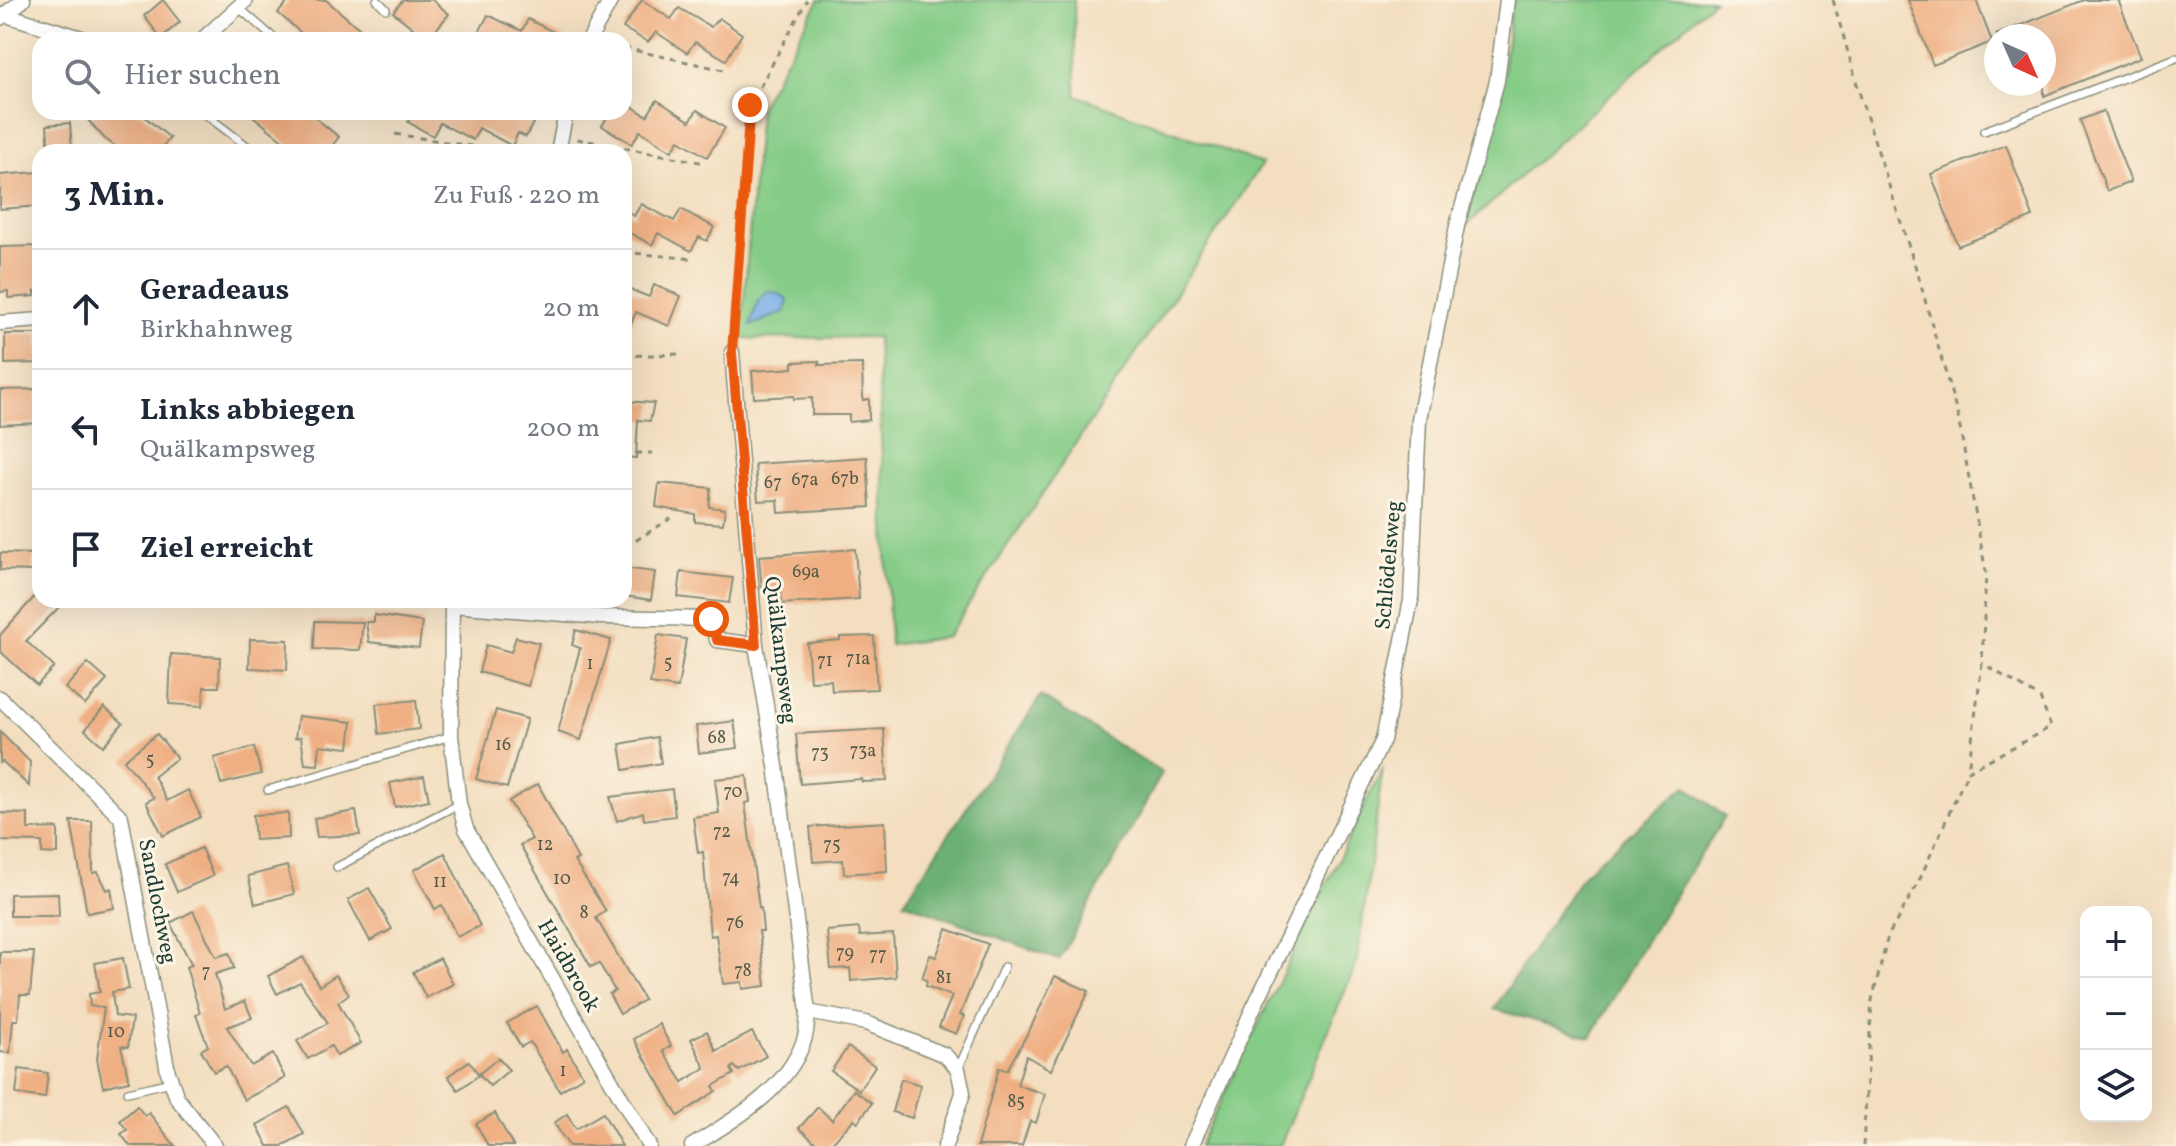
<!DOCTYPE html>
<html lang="de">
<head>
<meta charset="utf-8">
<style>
	:root { --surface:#fff; --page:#f2f2f3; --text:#1f2937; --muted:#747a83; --line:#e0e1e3 }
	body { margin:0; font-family:Vollkorn,serif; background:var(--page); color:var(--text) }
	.controls { position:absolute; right:24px; bottom:24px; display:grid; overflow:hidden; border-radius:16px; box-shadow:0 8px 32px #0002 }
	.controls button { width:72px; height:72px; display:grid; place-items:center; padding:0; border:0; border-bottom:2px solid var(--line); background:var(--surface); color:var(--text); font:40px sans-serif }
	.compass { position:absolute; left:1984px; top:24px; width:72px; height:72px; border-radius:50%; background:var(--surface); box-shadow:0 8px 32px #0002; rotate:135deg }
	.stop { position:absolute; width:24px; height:24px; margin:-18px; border:6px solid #ea580c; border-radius:50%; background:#fff }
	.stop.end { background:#ea580c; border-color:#fff; box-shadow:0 2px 8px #0008 }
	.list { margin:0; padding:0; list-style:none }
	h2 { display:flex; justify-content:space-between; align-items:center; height:104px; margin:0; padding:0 32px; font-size:34px }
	h2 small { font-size:26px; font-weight:400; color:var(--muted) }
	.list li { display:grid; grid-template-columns:52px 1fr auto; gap:24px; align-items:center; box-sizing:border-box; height:120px; padding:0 32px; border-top:2px solid var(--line) }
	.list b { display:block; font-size:30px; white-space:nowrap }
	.list p { margin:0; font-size:26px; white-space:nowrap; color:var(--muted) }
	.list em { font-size:26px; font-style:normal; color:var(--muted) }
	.icon { flex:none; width:44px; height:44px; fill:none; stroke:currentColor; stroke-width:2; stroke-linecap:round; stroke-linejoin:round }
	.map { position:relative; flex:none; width:2176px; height:1146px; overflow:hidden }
	.search { position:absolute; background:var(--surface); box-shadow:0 8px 32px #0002; left:32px; top:32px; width:600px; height:88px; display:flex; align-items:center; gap:20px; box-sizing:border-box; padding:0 28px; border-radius:24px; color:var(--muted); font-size:30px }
	.panel { position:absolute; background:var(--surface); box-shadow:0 8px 32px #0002; left:32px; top:144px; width:600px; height:464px; border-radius:24px }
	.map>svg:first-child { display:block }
</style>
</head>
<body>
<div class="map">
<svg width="2176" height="1146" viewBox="0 0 2176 1146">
	<rect width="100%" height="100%" fill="#fcf5e5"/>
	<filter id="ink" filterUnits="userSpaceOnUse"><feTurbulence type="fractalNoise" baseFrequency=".0125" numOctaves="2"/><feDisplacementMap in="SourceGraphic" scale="16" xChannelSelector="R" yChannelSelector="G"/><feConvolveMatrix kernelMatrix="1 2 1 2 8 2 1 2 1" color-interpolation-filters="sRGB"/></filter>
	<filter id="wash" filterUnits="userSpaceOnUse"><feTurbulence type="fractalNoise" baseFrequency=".006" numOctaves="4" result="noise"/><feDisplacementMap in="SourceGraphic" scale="32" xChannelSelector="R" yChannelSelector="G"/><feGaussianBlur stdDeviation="1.8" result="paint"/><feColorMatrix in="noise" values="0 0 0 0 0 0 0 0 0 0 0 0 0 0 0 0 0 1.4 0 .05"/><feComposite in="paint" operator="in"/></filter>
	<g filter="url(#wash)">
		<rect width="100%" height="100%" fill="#f3dec0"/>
		<!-- green -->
		<g fill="#85cc87" stroke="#52845e" stroke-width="2">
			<polygon points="819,0 1074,0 1076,95 1262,164 947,637 890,645 877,337 741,339 759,108"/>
			<polygon points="1512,0 1714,0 1465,227 1501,86"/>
			<polygon points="1383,768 1357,962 1280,1146 1199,1146"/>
		</g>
		<!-- forest -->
		<g fill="#6cb074" stroke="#467654" stroke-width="2">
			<polygon points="1041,696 1162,773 1059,960 904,902"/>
			<polygon points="1686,786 1725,817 1644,944 1591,1037 1494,1009 1584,873"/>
		</g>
		<!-- water -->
		<polygon fill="#78ade6" stroke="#4c758d" stroke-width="2" points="768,291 780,294 788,300 785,312 750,326 758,301"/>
		<g id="blocks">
			<!-- building -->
			<g fill="#efaf82">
				<polygon points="163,0 180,22 161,38 144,16"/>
				<polygon points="290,0 326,0 373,40 309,40 278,13"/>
				<polygon points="403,0 432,0 449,14 428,40 393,12"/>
				<polygon points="642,0 671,19 679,8 711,27 719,18 742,34 726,60 695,42 687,53 656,32 648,42 623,28"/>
				<polygon points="1908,0 1976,0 1992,42 1933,65"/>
				<polygon points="2084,0 2118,0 2141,57 2044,96 2044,36 1996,35"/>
				<polygon points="488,15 522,31 528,19 569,40 475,40"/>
				<polygon points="657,100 690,121 697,110 725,128 707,157 679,140 672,151 640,131 632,144 602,126 610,112 624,112 624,101 647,116"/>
				<polygon points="2103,111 2131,182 2107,191 2080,120"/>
				<polygon points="96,112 139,112 170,138 158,152 123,152 104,138 88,120"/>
				<polygon points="248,112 308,112 339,137 327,152 297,152"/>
				<polygon points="413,112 515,112 534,121 526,137 518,133 512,146 479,128 473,140 440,123 433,136 408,122"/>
				<polygon points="70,123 72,150 49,152 47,125"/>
				<polygon points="2006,145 2033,217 1958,246 1931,174"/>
				<polygon points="38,172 40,206 0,209 0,175"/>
				<polygon points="641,204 674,221 681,209 714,227 707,241 699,237 691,251 658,233 652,245 624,230 624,210 634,216"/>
				<polygon points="40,246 40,291 35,291 35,296 8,298 8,291 0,292 0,247"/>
				<polygon points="654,285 681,296 669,326 636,312 624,340 624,287 649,297"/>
				<polygon points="5,334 38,334 39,363 5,364"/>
				<polygon points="819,361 819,365 862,364 863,400 869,399 869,420 849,422 849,415 812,415 812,398 794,399 794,396 754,398 752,371 793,368 793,362"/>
				<polygon points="37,389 38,423 0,425 0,390"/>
				<polygon points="624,401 654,403 650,421 638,420 636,458 624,457"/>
				<polygon points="867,457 870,507 779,513 778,500 758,501 755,464"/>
				<polygon points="659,483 711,488 709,507 725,509 723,524 695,522 695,514 656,507"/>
				<polygon points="855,549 859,599 781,604 780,591 762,592 759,556"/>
				<polygon points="0,553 33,554 33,571 0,570"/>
				<polygon points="624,568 655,572 651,600 624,596"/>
				<polygon points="681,572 733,578 729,603 678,597"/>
				<polygon points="37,594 40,600 66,600 26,641 54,667 37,685 0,651 0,635"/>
				<polygon points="374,615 422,622 419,648 369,642 366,622 374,622"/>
				<polygon points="315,621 363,622 360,650 314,649"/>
				<polygon points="576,630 611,640 581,740 558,732 580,648 572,645"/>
				<polygon points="658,635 686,639 678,688 650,684"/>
				<polygon points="874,636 877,689 832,691 831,680 810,681 807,643 840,640 840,637"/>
				<polygon points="516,637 539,643 528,686 479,672 486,645 511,652"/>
				<polygon points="250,639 288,640 287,670 249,668"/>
				<polygon points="171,654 220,657 219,687 204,687 203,706 169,704"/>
				<polygon points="88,663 107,680 85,705 65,688"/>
				<polygon points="416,700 419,729 379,734 376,704"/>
				<polygon points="104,707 123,723 103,746 85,730"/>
				<polygon points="496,710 527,719 507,788 476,779"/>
				<polygon points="298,716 352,722 349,748 320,745 318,765 305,764 301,737 295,738"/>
				<polygon points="734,721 738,748 699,753 696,726"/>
				<polygon points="884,729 887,781 862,782 861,779 800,784 796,734"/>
				<polygon points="0,732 30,762 29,786 2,761 0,763"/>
				<polygon points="157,734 177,758 154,776 167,801 188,790 201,817 163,836 146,802 154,798 124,760"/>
				<polygon points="657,737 661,763 624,770 620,744"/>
				<polygon points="254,747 261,774 221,784 214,758"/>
				<polygon points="424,776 429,800 395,807 390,783"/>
				<polygon points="747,776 750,802 745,803 759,908 761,908 763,931 759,931 766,986 743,989 742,982 723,984 716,935 710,936 703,852 698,853 693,817 719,813 715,779"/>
				<polygon points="538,784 578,859 574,861 606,911 596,918 644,1000 620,1014 609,994 615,991 599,963 591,967 520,845 532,839 509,801"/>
				<polygon points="672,789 675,816 644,820 643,812 617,821 610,797"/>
				<polygon points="356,811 360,835 317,837 314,818"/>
				<polygon points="0,813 28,814 28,829 58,828 58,854 42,853 42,842 1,841"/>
				<polygon points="288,813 289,838 255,840 253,815"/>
				<polygon points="71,821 92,821 93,873 98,872 107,890 111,888 114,908 87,913"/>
				<polygon points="885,822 887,871 844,874 843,860 813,862 810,827"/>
				<polygon points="201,848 213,876 177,892 165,864"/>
				<polygon points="445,853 480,926 457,937 442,905 435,909 414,870"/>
				<polygon points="287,866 294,894 255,904 248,876"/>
				<polygon points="369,888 392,929 370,941 348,900"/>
				<polygon points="58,893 59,916 10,916 10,894"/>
				<polygon points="193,911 216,957 229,953 234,968 215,974 225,1009 245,1001 252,1018 227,1027 251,1066 273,1054 285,1078 244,1100 226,1066 214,1072 201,1050 208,1046 196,1015 200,1013 186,967 192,965 170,923"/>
				<polygon points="859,928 860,936 893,934 896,977 851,981 850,968 831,969 827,931"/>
				<polygon points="947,929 988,944 960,1015 964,1016 956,1034 939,1027 952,996 926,986 927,981 922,978 930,955 936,957"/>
				<polygon points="0,952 34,952 30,995 20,995 18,1020 13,1020 10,1053 0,1052"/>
				<polygon points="303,957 319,986 336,975 349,994 338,1002 361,1043 337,1056 331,1046 308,1059 297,1041 328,1023 300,982 277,994 268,976"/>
				<polygon points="123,958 129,989 112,992 115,1016 132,1018 128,1047 121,1046 129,1081 103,1087 97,1059 104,1008 90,1006 89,994 100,992 95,963"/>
				<polygon points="440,958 453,984 426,998 413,972"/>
				<polygon points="1055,976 1089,991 1051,1070 1026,1056 1017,1085 1045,1094 1036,1123 1030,1121 1022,1146 977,1146 999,1068 1007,1070 1030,1029"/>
				<polygon points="537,1006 563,1052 567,1049 583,1076 560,1091 530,1042 521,1047 507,1023"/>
				<polygon points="659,1024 671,1046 663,1051 683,1082 705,1068 691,1039 707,1031 716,1051 752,1032 766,1056 739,1071 734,1066 731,1069 734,1074 713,1086 716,1091 678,1116 634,1039"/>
				<polygon points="848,1047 875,1066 859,1090 831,1071"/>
				<polygon points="498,1058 509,1070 490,1086 479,1074"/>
				<polygon points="469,1061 479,1075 458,1090 448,1076"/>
				<polygon points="19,1069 48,1073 45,1098 16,1094"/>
				<polygon points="901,1079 921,1085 912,1118 892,1112"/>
				<polygon points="854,1090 872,1103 858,1122 854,1119 829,1146 819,1146 799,1128 818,1107 832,1120"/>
				<polygon points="137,1106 145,1116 149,1113 175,1146 130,1146 121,1134 127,1130 120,1121"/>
				<polygon points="289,1107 304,1134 282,1146 268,1146 257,1125"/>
				<polygon points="495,1113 513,1146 488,1146 476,1124"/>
				<polygon points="603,1113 622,1146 569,1146 554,1123 567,1114 576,1129"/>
			</g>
		</g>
	</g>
	<g filter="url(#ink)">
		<use href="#blocks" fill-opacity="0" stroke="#898e7a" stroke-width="2"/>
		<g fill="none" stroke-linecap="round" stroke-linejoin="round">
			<defs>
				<g id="lane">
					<polyline points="377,0 386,9"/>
					<polyline points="238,7 276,40"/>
					<polyline points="202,112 255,152"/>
					<polyline points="1984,131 2176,58"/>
					<polyline points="268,790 451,736"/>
					<polyline points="337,867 459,804"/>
					<polyline points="958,1069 1004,967"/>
					<polyline points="128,1092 171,1082"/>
				</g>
				<g id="street">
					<polyline points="6,15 88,40"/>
					<polyline points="0,18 23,0"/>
					<polyline points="202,40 246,0"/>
					<polyline points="589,40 611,0"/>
					<polyline points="558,152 566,112"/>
					<polyline points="0,323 40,320"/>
					<polyline points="452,600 451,736 459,804 466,829 649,1146"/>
					<polyline points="452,605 601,617 711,619 717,640 756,645"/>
					<polyline points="0,698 121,817 168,1072 177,1098 215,1146"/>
					<polyline points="808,1012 866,1023 945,1055 958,1069 963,1093 945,1146"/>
					<path d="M692,1146c41,-26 93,-54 111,-103 4,-9 4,-21 5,-31l-32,-246 -20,-121 -24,-293"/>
					<polyline points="1191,1146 1252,1011 1383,740 1411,600 1419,419 1457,226 1497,81 1507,0"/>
				</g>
			</defs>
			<!-- lane casing -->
			<use href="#lane" stroke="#898e7a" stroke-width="10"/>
			<!-- street casing -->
			<use href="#street" stroke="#898e7a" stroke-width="17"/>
			<!-- path -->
			<g stroke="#898e7a" stroke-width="3" stroke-dasharray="6 6" stroke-linecap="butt">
				<polyline points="1833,0 1863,105 1918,275 1958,417 1975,511 1986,573 1982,663 1968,771 2051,727 2040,698 1982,663"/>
				<polyline points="624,48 724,70"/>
				<polyline points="395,134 509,152"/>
				<polyline points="577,139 705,163"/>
				<polyline points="624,252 694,259"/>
				<polyline points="734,336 750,105 807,0"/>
				<polyline points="624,356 678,354"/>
				<polyline points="624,453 652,453"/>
				<polyline points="624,541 635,541 676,515"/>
				<polyline points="1863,1146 1872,1000 1888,936 1918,883 1968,771"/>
			</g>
			<!-- lane -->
			<use href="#lane" stroke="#fff" stroke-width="7"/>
			<!-- street -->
			<use href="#street" stroke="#fff" stroke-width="14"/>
		</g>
	</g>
	<g fill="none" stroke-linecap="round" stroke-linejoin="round" filter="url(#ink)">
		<!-- route -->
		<polyline stroke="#ea580c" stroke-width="10" points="711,619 717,640 756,645 732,352 750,105"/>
	</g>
	<g text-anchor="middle" stroke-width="6" stroke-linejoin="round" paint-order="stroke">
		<!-- number labels -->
		<g font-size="18" fill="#535a48">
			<text x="845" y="484">67b</text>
			<text x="805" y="485">67a</text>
			<text x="773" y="488">67</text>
			<text x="806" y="577">69a</text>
			<text x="858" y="664">71a</text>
			<text x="825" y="666">71</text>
			<text x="668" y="668">5</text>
			<text x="590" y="669">1</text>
			<text x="717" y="743">68</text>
			<text x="503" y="750">16</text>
			<text x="863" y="756">73a</text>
			<text x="820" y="758">73</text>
			<text x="150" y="765">5</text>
			<text x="733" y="797">70</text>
			<text x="722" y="837">72</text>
			<text x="545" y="850">12</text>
			<text x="832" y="850">75</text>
			<text x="731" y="883">74</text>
			<text x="562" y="884">10</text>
			<text x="440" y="887">11</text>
			<text x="584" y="918">8</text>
			<text x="735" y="928">76</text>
			<text x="845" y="958">79</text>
			<text x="878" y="960">77</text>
			<text x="743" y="976">78</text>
			<text x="206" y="977">7</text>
			<text x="944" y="983">81</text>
			<text x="116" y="1037">10</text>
			<text x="563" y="1076">1</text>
			<text x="1016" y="1107">85</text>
		</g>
		<!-- street labels -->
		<g font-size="22" fill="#1f3d34" stroke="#fcf5e5">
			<text transform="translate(1387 565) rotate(-85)" y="8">Schlödelsweg</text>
			<text transform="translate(782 650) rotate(83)" y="8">Quälkampsweg</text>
			<text transform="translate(159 901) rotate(79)" y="8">Sandlochweg</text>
			<text transform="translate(570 965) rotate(60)" y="8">Haidbrook</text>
		</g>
	</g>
</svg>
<div class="controls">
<button>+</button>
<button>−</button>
<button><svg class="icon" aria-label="layers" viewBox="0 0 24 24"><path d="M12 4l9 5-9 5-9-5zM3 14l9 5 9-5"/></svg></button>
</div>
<svg class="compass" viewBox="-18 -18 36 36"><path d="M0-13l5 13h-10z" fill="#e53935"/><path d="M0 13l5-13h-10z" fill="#747a83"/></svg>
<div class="stop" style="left:711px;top:619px"></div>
<div class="stop end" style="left:750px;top:105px"></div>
<div class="search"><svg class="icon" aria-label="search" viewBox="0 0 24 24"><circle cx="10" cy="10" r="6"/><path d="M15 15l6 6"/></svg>Hier suchen</div>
<section class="panel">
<h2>3 Min.<small>Zu Fuß · 220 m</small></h2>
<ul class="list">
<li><svg class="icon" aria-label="ahead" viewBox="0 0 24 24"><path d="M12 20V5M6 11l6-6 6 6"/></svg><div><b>Geradeaus</b><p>Birkhahnweg</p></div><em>20 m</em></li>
<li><svg class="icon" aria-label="left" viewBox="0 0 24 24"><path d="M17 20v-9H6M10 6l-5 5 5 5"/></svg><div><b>Links abbiegen</b><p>Quälkampsweg</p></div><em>200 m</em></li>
<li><svg class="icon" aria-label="arrive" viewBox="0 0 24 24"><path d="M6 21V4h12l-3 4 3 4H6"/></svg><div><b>Ziel erreicht</b></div></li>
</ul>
</section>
</div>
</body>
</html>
